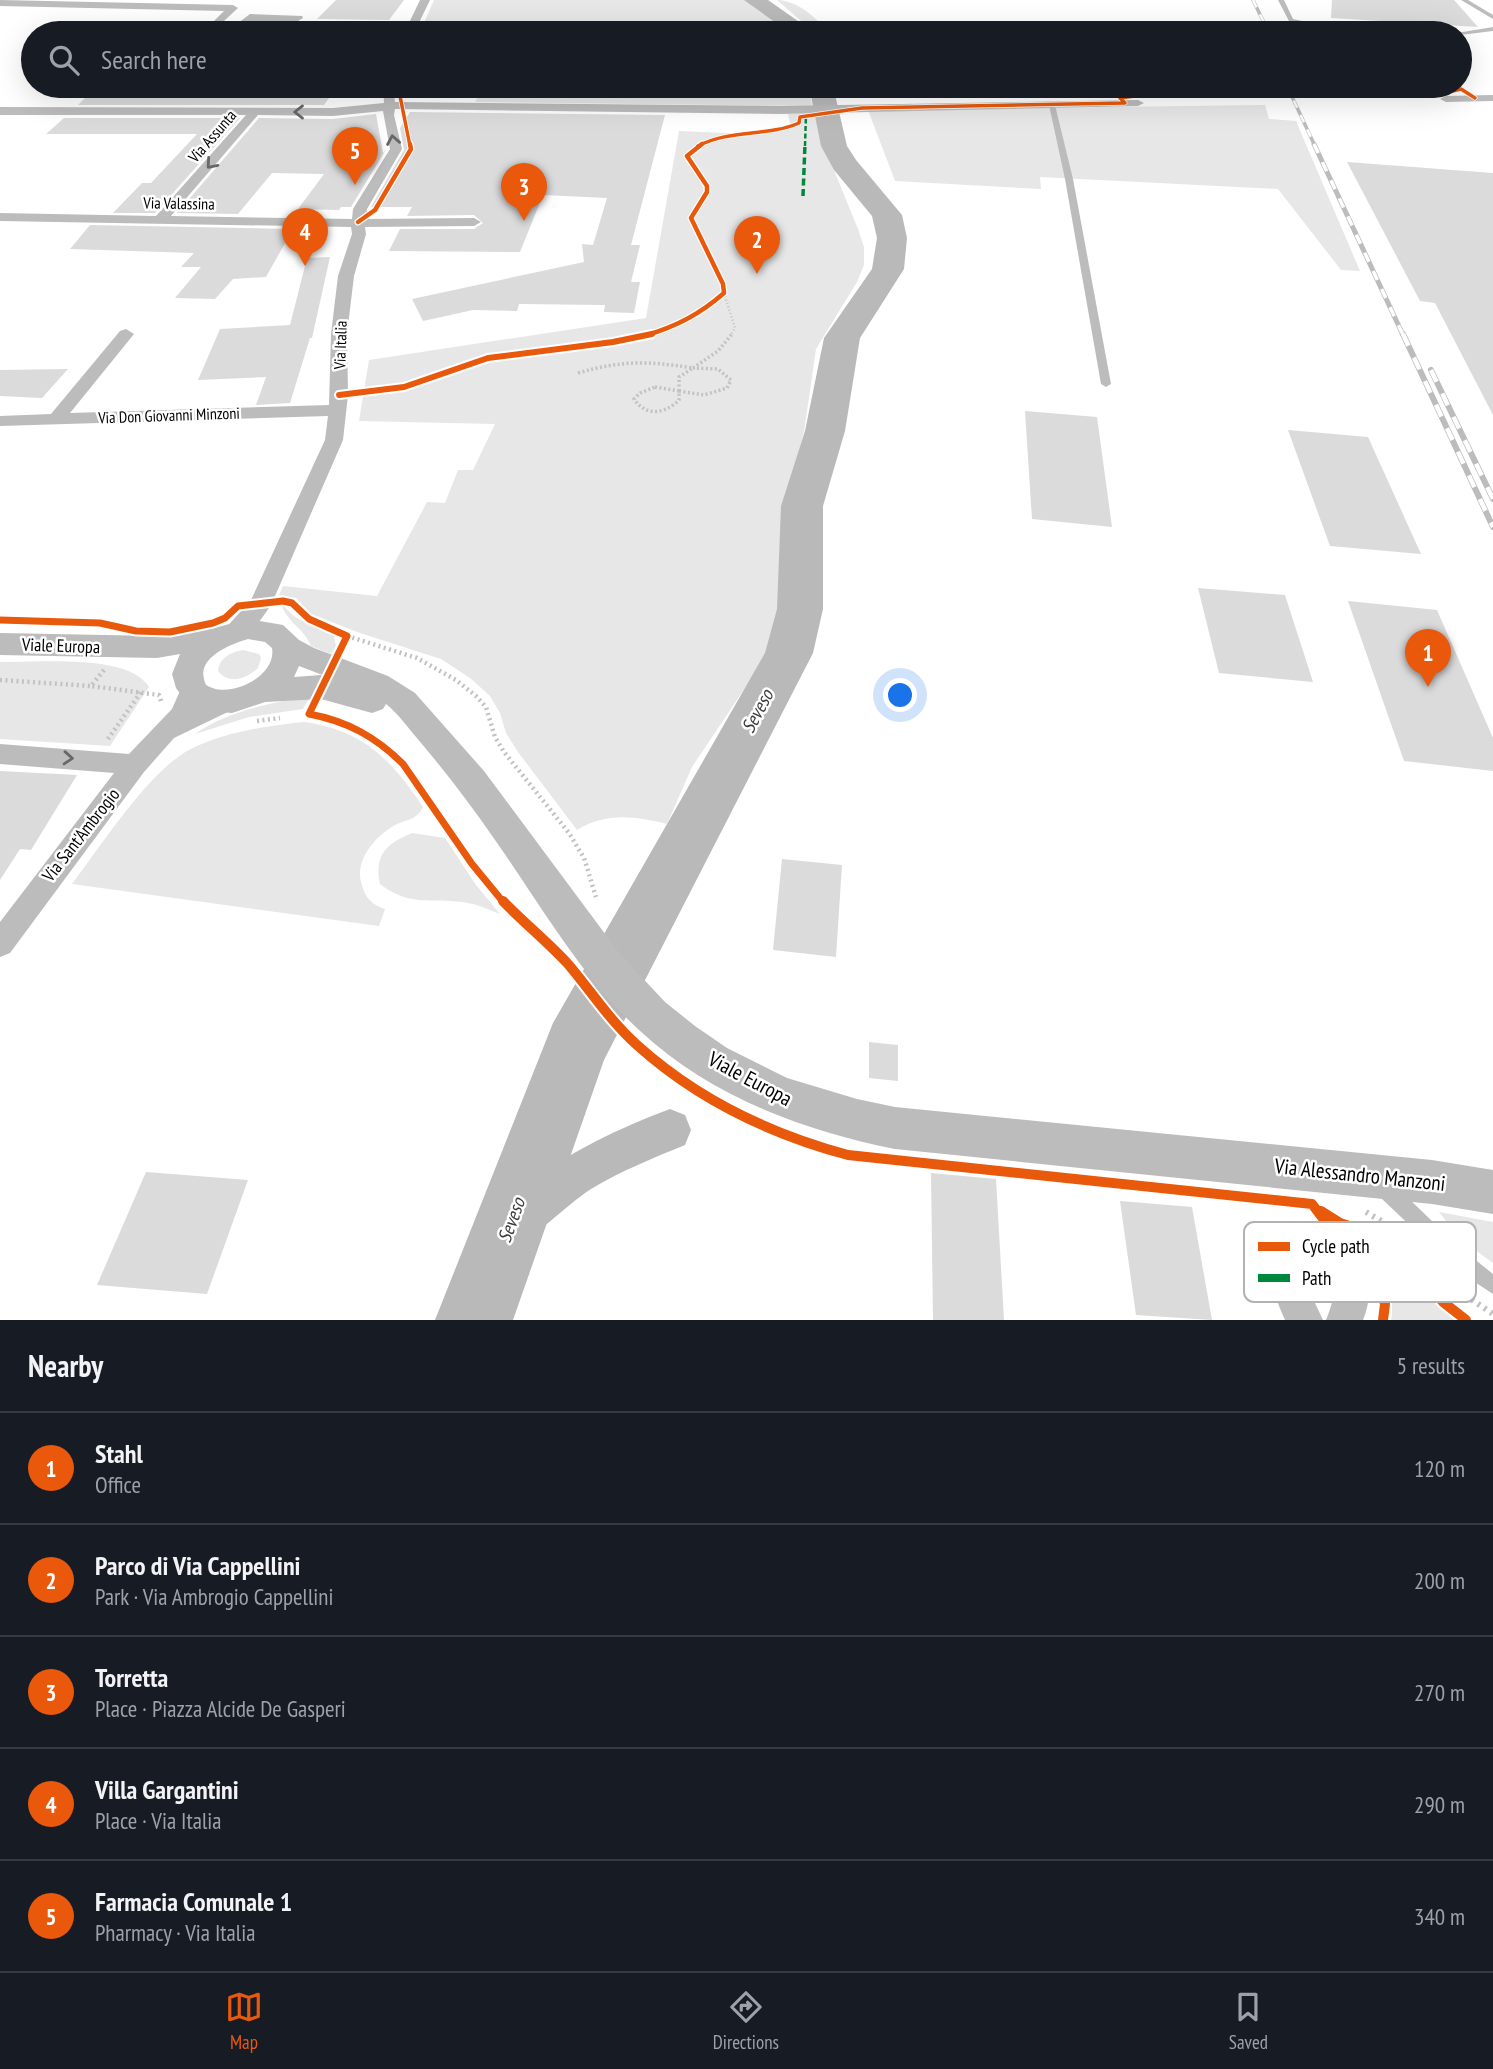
<!DOCTYPE html>
<html lang="en">
<head>
<meta charset="utf-8">
<style>
	:root { --surface:#171b24; --page:#20242c; --text:#f1f3f6; --muted:#9ea1a6; --line:#363941; --accent:#ea580c }
	body { margin:0; font-family:"PT Sans Narrow",sans-serif; background:var(--page); color:var(--text) }
	.you { position:absolute; left:901px; top:696px; width:24px; height:24px; margin:-18px; border:5px solid #fff; border-radius:50%; background:#1a73e8; box-shadow:0 0 0 10px #1a73e833 }
	.badge { display:grid; place-items:center; width:46px; height:46px; border-radius:50%; background:var(--accent); color:#fff; font-size:23px; font-weight:700 }
	.pin { position:absolute; translate:-50% -58px; filter:drop-shadow(0 2px 4px #0008) }
	.pin::after { content:''; position:absolute; top:37px; width:24px; height:21px; background:inherit; clip-path:polygon(0 0,100% 0,50% 100%) }
	.list { margin:0; padding:0; list-style:none }
	h2 { display:flex; justify-content:space-between; align-items:center; height:91px; margin:0; padding:0 28px; font-size:30px }
	h2 small { font-size:23px; font-weight:400; color:var(--muted) }
	.list li { display:grid; grid-template-columns:46px 1fr auto; gap:21px; align-items:center; box-sizing:border-box; height:112px; padding:0 28px; border-top:2px solid var(--line) }
	.list b { display:block; font-size:26px; white-space:nowrap }
	.list p { margin:0; font-size:23px; white-space:nowrap; color:var(--muted) }
	.list em { font-size:23px; font-style:normal; color:var(--muted) }
	.icon { flex:none; width:38px; height:38px; fill:none; stroke:currentColor; stroke-width:2; stroke-linecap:round; stroke-linejoin:round }
	.map { position:relative; flex:none; width:1493px; height:1320px; overflow:hidden }
	.search { position:absolute; background:var(--surface); box-shadow:0 7px 28px #0002; left:21px; right:21px; top:21px; height:77px; display:flex; align-items:center; gap:18px; box-sizing:border-box; padding:0 24px; border-radius:38px; color:var(--muted); font-size:26px }
	.sheet { height:651px; background:var(--surface) }
	nav { display:flex; justify-content:space-around; align-items:center; box-sizing:border-box; height:98px; border-top:2px solid var(--line); background:var(--surface); font-size:19px; color:var(--muted) }
	nav a { display:grid; justify-items:center; gap:4px }
	nav .on { color:var(--accent) }
	.map>svg:first-child { display:block }
</style>
</head>
<body>
<div class="map">
<svg width="1493" height="1320" viewBox="0 0 1493 1320">
	<rect width="100%" height="100%" fill="#fff"/>
	<!-- green -->
	<g fill="#e7e7e7">
		<polygon points="434,0 746,0 789,33 536,33 539,27 423,25"/>
		<path d="M777,0c22,1 39,18 52,33h-14z"/>
		<polygon points="485,86 808,86 812,106 475,102"/>
		<polygon points="1265,105 1269,119 1296,121 1360,271 1341,270 1278,189 1040,177 1041,189 895,181 868,110"/>
		<path d="M815,113l14,45 29,71 6,18v18l-7,17 -41,67 -12,83 -13,50 -7,48 -1,71 -10,37 -16,32 -65,97 -25,57c-32,-8 -61,-12 -90,6l-59,-78 -12,-19 -6,-20 -10,-17 -20,-18 -29,-19 -81,-26 -49,-19 -15,-16 -17,-3 4,-9 94,10 50,-94 18,1 13,-33h15l22,-46 -136,-3 10,-61 277,-42 33,-187 72,3 40,-5 -3,-15z"/>
		<path d="M284,606c16,20 31,16 50,29l2,11 -5,8 -20,-8c-6,-16 -22,-23 -29,-39z"/>
		<path d="M243,650l16,4 2,4 -3,10c-12,11 -29,17 -40,3 1,-13 13,-19 25,-21z"/>
		<path d="M0,662c38,1 128,-9 149,25l-39,59 -110,-7z"/>
		<path d="M310,697l-7,12 -54,8 -54,17c32,-23 77,-32 115,-37z"/>
		<path d="M304,722c59,8 87,37 119,85 -7,13 -14,12 -26,17 -20,10 -42,35 -36,58 4,16 10,22 24,27l-6,17 -307,-42c29,-38 76,-112 117,-134 35,-18 77,-24 115,-28z"/>
		<path d="M412,833l33,5 31,47 24,29c-12,-5 -24,-10 -37,-12 -34,-4 -53,5 -83,-18 -6,-29 6,-40 32,-51z"/>
		<polygon points="1439,1212 1493,1222 1493,1263 1460,1239"/>
		<path d="M1343,1229l37,13 47,51 30,27h-66c6,-23 -13,-63 -32,-77 -4,-3 -11,-5 -15,-7z"/>
	</g>
	<g fill="none" stroke-linecap="round" stroke-linejoin="round">
		<!-- canal -->
		<path fill="#b9b9b9" fill-rule="evenodd" d="M670,1109l15,6 6,15 -6,15c-32,13 -64,26 -94,44 -29,19 -52,47 -84,60l-16,-6 -6,-16c9,-21 23,-28 41,-42 45,-34 91,-56 144,-76z"/>
		<!-- river -->
		<g fill="#b9b9b9" fill-rule="evenodd">
			<polygon points="744,0 768,0 815,33 790,33"/>
			<polygon points="809,86 833,86 847,146 856,160 902,215 907,238 904,269 860,338 845,431 823,506 823,609 813,653 604,1060 513,1320 435,1320 553,1023 765,653 777,609 781,506 805,431 824,338 872,269 877,238 872,216 834,170 821,146"/>
		</g>
	</g>
	<!-- building -->
	<g fill="#dbdbdb">
		<polygon points="336,0 404,0 389,20 317,19"/>
		<polygon points="1332,0 1454,0 1478,27 1331,18"/>
		<polygon points="97,86 200,90 195,95 283,94 288,88 317,88 313,94 332,94 324,105 78,105"/>
		<polygon points="410,112 665,115 631,245 640,245 631,282 640,282 634,313 604,312 605,305 519,304 517,311 473,310 423,321 412,299 584,262 582,244 593,245 607,198 543,195 520,252 389,251 400,229 474,229 483,223 474,215 407,216 412,207 371,207 404,150 400,128"/>
		<polygon points="376,114 383,153 387,148 351,207 341,207 339,210 298,209 324,174 272,173 238,214 177,213 259,118 333,119"/>
		<polygon points="64,118 240,118 155,213 113,213 142,183 151,183 197,134 46,134"/>
		<polygon points="1347,162 1493,173 1493,415 1435,303 1420,301"/>
		<polygon points="90,225 293,229 266,277 233,279 215,299 175,298 201,267 181,267 194,253 70,249"/>
		<polygon points="330,257 312,338 310,338 290,403 256,405 266,377 198,380 220,329 290,325 307,258"/>
		<polygon points="68,369 42,398 0,396 0,370"/>
		<polygon points="1025,411 1097,417 1112,527 1032,519"/>
		<polygon points="1288,430 1368,437 1421,554 1330,546"/>
		<polygon points="1198,588 1285,595 1313,682 1219,673"/>
		<polygon points="1348,601 1437,610 1493,738 1493,771 1404,761"/>
		<polygon points="0,771 77,775 31,850 20,849 0,880"/>
		<polygon points="782,859 842,865 836,957 773,950"/>
		<polygon points="869,1042 898,1045 898,1081 869,1078"/>
		<polygon points="146,1172 248,1180 207,1294 97,1285"/>
		<polygon points="931,1173 996,1179 1004,1320 933,1320"/>
		<polygon points="1120,1201 1192,1207 1212,1320 1136,1315"/>
	</g>
	<g fill="none" stroke-linecap="round" stroke-linejoin="round">
		<!-- path-far4 -->
		<g stroke="#c2c2c2" stroke-width="2" stroke-dasharray="1 2" stroke-linecap="butt">
			<polyline points="1390,87 1436,86"/>
			<polyline points="1150,90 1191,90"/>
		</g>
		<!-- path-far3 -->
		<polyline stroke="#c2c2c2" stroke-width="2.5" stroke-dasharray="1 2.5" stroke-linecap="butt" points="724,293 735,328 731,335"/>
		<!-- path-far2 -->
		<g stroke="#c2c2c2" stroke-width="3.5" stroke-dasharray="2 2.5" stroke-linecap="butt">
			<polyline points="693,368 718,351 732,334"/>
			<path d="M578,373c45,-13 70,-12 115,-5"/>
			<path d="M655,387l24,4v9c-14,14 -33,17 -45,-1l6,-6z"/>
			<polyline points="679,391 704,395 727,388 731,380 718,369 693,368"/>
			<polyline points="679,391 679,377 693,368"/>
		</g>
		<!-- path-far1 -->
		<g stroke="#c2c2c2" stroke-width="4.5" stroke-dasharray="2 3.5" stroke-linecap="butt">
			<polyline points="347,636 417,658 456,680 476,696 486,707 495,737 504,752 569,833 584,858 596,897"/>
			<polyline points="104,670 91,686 159,695 161,701"/>
			<polyline points="0,680 91,686"/>
			<polyline points="257,721 280,718"/>
			<polyline points="108,739 141,692"/>
		</g>
		<!-- path -->
		<g stroke="#c2c2c2" stroke-width="6" stroke-dasharray="2.5 5" stroke-linecap="butt">
			<polyline points="1366,1212 1383,1222"/>
			<polyline points="1453,1287 1493,1314"/>
		</g>
		<!-- service -->
		<g fill="#bcbcbc" fill-rule="evenodd">
			<polygon points="1278,0 1284,0 1293,19 1325,26 1423,33 1325,30 1289,21"/>
			<polygon points="1461,0 1468,0 1493,15 1493,19"/>
			<polygon points="1493,27 1493,31 1460,35 1457,33"/>
			<polygon points="1052,103 1055,105 1073,179 1111,384 1106,387 1101,384 1065,179 1049,105"/>
			<polygon points="1387,1183 1407,1197 1458,1246 1493,1274 1493,1294 1458,1271 1381,1198 1378,1192 1381,1186"/>
		</g>
		<!-- minor -->
		<g fill="#bcbcbc" fill-rule="evenodd">
			<polygon points="0,0 233,5 238,8 211,33 202,33 224,11 0,6"/>
			<polygon points="420,0 430,0 414,33 404,33 406,29 243,26 238,23 250,14 302,16 303,18 298,21 409,23"/>
			<path d="M383,86h10l2,16 385,4 358,-6 6,3 -6,3 -358,8 -385,-5 -1,6 8,34 -35,60 -1,10 108,-1 7,4 -7,4 -109,1 1,7 -12,42 -7,58 1,61 -5,45 -71,163c-10,16 -26,41 -47,35l-3,-6 29,-32 74,-160 3,-24 -328,10v-10l51,-2 69,-83 6,-2 8,5 -64,79 259,-8 2,-71 7,-58 14,-42 -1,-7 -351,-6v-8l156,3 90,-101h-246v-8l333,1 51,-5zM383,111l7,38 -37,60 -1,10 -181,-3 87,-101 75,1z"/>
			<polygon points="1493,95 1493,101 1446,102 1440,99 1446,96"/>
			<polygon points="191,681 199,684 203,690 197,707 228,693 236,696 240,702 236,708 174,738 144,772 10,953 0,957 0,922 114,773 0,764 0,744 129,754 172,709 183,684"/>
			<path d="M1315,1232c42,13 66,44 48,88h-37c10,-24 16,-54 -21,-53 1,21 10,35 18,53h-38c-18,-40 -30,-85 30,-88z"/>
		</g>
		<!-- tertiary -->
		<path fill="#bcbcbc" fill-rule="evenodd" d="M248,619l35,6 16,15 15,8 74,28 27,17 69,78 136,183 45,48 30,24 32,22 60,30 70,21 38,8 537,53 61,10v44l-61,-10 -537,-55c-94,-19 -185,-53 -256,-119 -58,-53 -99,-126 -144,-190 -26,-38 -54,-74 -84,-109 -8,-10 -15,-19 -25,-27l-3,5 -11,4 -51,-14 -56,3 -33,11 -24,-2 -21,-8 -11,-15 -4,-14 8,-20 -23,4 -157,-3v-22l157,3 61,-9zM248,639l17,3 7,6c5,27 -39,50 -62,39 -5,-2 -5,-4 -6,-8 -6,-22 27,-35 44,-40zM299,666l34,13 -12,-4 -27,2z"/>
		<defs>
			<g id="rail-far2">
				<polyline points="1253,0 1269,33"/>
				<polyline points="1287,86 1315,146"/>
			</g>
			<polyline id="rail-far1" points="1314,144 1403,335"/>
			<g id="rail">
				<polyline points="1403,334 1493,527"/>
				<polyline points="1431,370 1493,499"/>
			</g>
		</defs>
		<!-- rail-far2 casing -->
		<use href="#rail-far2" stroke="#bcbcbc" stroke-width="3.5"/>
		<!-- rail-far1 casing -->
		<use href="#rail-far1" stroke="#bcbcbc" stroke-width="5"/>
		<!-- rail casing -->
		<use href="#rail" stroke="#bcbcbc" stroke-width="6"/>
		<!-- rail-far2 -->
		<use href="#rail-far2" stroke="#fff" stroke-width="2.5" stroke-dasharray="8" stroke-linecap="butt"/>
		<!-- rail-far1 -->
		<use href="#rail-far1" stroke="#fff" stroke-width="3.5" stroke-dasharray="10" stroke-linecap="butt"/>
		<!-- rail -->
		<use href="#rail" stroke="#fff" stroke-width="4.5" stroke-dasharray="13" stroke-linecap="butt"/>
		<!-- quiet-far1 -->
		<polyline stroke="#00873e" stroke-width="2.5" stroke-dasharray="5 2.5" stroke-linecap="butt" points="805,146 806,115"/>
		<!-- quiet -->
		<polyline stroke="#00873e" stroke-width="3.5" stroke-dasharray="7 3.5" stroke-linecap="butt" points="803,196 805,144"/>
		<defs>
			<g id="cycleway-far4">
				<polyline points="398,86 410,146"/>
				<polyline points="1266,86 1269,89"/>
				<polygon points="1269,89 1262,92 1191,90"/>
				<polyline points="1269,89 1390,87 1357,86"/>
				<polyline points="1377,94 1444,93 1461,89 1475,98"/>
				<path d="M698,146c32,-17 69,-9 101,-23l1,-6 62,-9 263,-5 -5,-5 22,-3 -5,-9"/>
			</g>
			<g id="cycleway-far3">
				<polyline points="358,222 375,210 411,149 410,144"/>
				<path d="M647,335c30,-9 53,-21 77,-42l-1,-9 -32,-66 16,-26v-6l-20,-30 15,-12"/>
			</g>
			<polyline id="cycleway-far2" points="339,395 404,387 488,358 613,342 652,334"/>
			<path id="cycleway-far1" d="M0,620l100,3 36,8 34,1 43,-9 12,-5 13,-12 45,-5 9,2 17,16 38,17 -38,78c38,7 67,23 94,50l69,100 32,39"/>
			<g id="cycleway">
				<path d="M503,901c21,22 45,41 65,63 23,27 42,57 69,81 61,55 133,89 211,110l464,49 26,34 25,19 14,21 8,26 -2,16"/>
				<polyline points="1321,1211 1340,1223 1380,1236 1401,1254 1443,1302 1466,1320"/>
			</g>
		</defs>
		<!-- cycleway-far4 casing -->
		<use href="#cycleway-far4" stroke="#fff" stroke-width="5"/>
		<!-- cycleway-far3 casing -->
		<use href="#cycleway-far3" stroke="#fff" stroke-width="7"/>
		<!-- cycleway-far2 casing -->
		<use href="#cycleway-far2" stroke="#fff" stroke-width="10"/>
		<!-- cycleway-far1 casing -->
		<use href="#cycleway-far1" stroke="#fff" stroke-width="11"/>
		<!-- cycleway casing -->
		<use href="#cycleway" stroke="#fff" stroke-width="14"/>
		<!-- cycleway-far4 -->
		<use href="#cycleway-far4" stroke="#e8590c" stroke-width="3.5"/>
		<!-- cycleway-far3 -->
		<use href="#cycleway-far3" stroke="#e8590c" stroke-width="4.5"/>
		<!-- cycleway-far2 -->
		<use href="#cycleway-far2" stroke="#e8590c" stroke-width="6"/>
		<!-- cycleway-far1 -->
		<use href="#cycleway-far1" stroke="#e8590c" stroke-width="7"/>
		<!-- cycleway -->
		<use href="#cycleway" stroke="#e8590c" stroke-width="10"/>
	</g>
	<!-- one-way arrows -->
	<defs><path id="oneway-chevron" d="M-2-3.5L2.5 0L-2 3.5" fill="none" stroke-width="1.6" stroke-linecap="round" stroke-linejoin="round" transform="scale(1.75)"/></defs>
	<g stroke="#676767">
		<use href="#oneway-chevron" transform="translate(299 112) rotate(180)"/>
		<use href="#oneway-chevron" transform="translate(393 140) rotate(-100)"/>
		<use href="#oneway-chevron" transform="translate(211 164) rotate(131)"/>
		<use href="#oneway-chevron" transform="translate(68 758) rotate(4)"/>
	</g>
	<g text-anchor="middle" stroke-width="5" stroke-linejoin="round" paint-order="stroke">
		<!-- far-street labels -->
		<g font-size="16" fill="#000" stroke="#fff">
			<text transform="translate(212 136) rotate(-49)" y="6">Via Assunta</text>
			<text transform="translate(179 203) rotate(1)" y="6">Via Valassina</text>
			<text transform="translate(340 345) rotate(-88)" y="6">Via Italia</text>
			<text transform="translate(169 415) rotate(-2)" y="6">Via Don Giovanni Minzoni</text>
		</g>
		<!-- street labels -->
		<g font-size="18" fill="#000" stroke="#fff">
			<text transform="translate(61 646) rotate(2)" y="6">Viale Europa</text>
			<text transform="translate(81 835) rotate(-52)" y="6">Via Sant'Ambrogio</text>
		</g>
		<!-- water labels -->
		<g font-size="19" font-style="italic" fill="#3c3c3c" stroke="#fff">
			<text transform="translate(757 711) rotate(-62)" y="7">Seveso</text>
			<text transform="translate(511 1220) rotate(-70)" y="7">Seveso</text>
		</g>
		<!-- near-street labels -->
		<g font-size="21" fill="#000" stroke="#fff">
			<text transform="translate(750 1079) rotate(28)" y="7">Viale Europa</text>
			<text transform="translate(1360 1175) rotate(6)" y="7">Via Alessandro Manzoni</text>
		</g>
	</g>
	<!-- legend -->
	<rect x="1244" y="1222" width="232" height="80" rx="10" fill="#fff" stroke="#b2b2b2" stroke-width="2"/>
	<rect x="1258" y="1242" width="32" height="9" fill="#e8590c"/>
	<rect x="1258" y="1274" width="32" height="8" fill="#00873e"/>
	<g font-size="19" fill="#000">
		<text x="1302" y="1253">Cycle path</text>
		<text x="1302" y="1285">Path</text>
	</g>
</svg>
<div class="you"></div>
<div class="pin badge" style="left:1428px;top:687px">1</div>
<div class="pin badge" style="left:757px;top:274px">2</div>
<div class="pin badge" style="left:524px;top:221px">3</div>
<div class="pin badge" style="left:305px;top:266px">4</div>
<div class="pin badge" style="left:355px;top:185px">5</div>
<div class="search"><svg class="icon" aria-label="search" viewBox="0 0 24 24"><circle cx="10" cy="10" r="6"/><path d="M15 15l6 6"/></svg>Search here</div>
</div>
<section class="sheet">
<h2>Nearby<small>5 results</small></h2>
<ul class="list">
<li><span class="badge">1</span><div><b>Stahl</b><p>Office</p></div><em>120 m</em></li>
<li><span class="badge">2</span><div><b>Parco di Via Cappellini</b><p>Park · Via Ambrogio Cappellini</p></div><em>200 m</em></li>
<li><span class="badge">3</span><div><b>Torretta</b><p>Place · Piazza Alcide De Gasperi</p></div><em>270 m</em></li>
<li><span class="badge">4</span><div><b>Villa Gargantini</b><p>Place · Via Italia</p></div><em>290 m</em></li>
<li><span class="badge">5</span><div><b>Farmacia Comunale 1</b><p>Pharmacy · Via Italia</p></div><em>340 m</em></li>
</ul>
</section>
<nav>
<a class="on"><svg class="icon" aria-label="map" viewBox="0 0 24 24"><path d="M3 6l6-2 6 2 6-2v14l-6 2-6-2-6 2zM9 4v14M15 6v14"/></svg>Map</a>
<a><svg class="icon" aria-label="directions" viewBox="0 0 24 24"><path d="M12 3l9 9-9 9-9-9zM9 14v-3h6M13 9l2 2-2 2"/></svg>Directions</a>
<a><svg class="icon" aria-label="saved" viewBox="0 0 24 24"><path d="M7 4h10v16l-5-4-5 4z"/></svg>Saved</a>
</nav>
</body>
</html>
